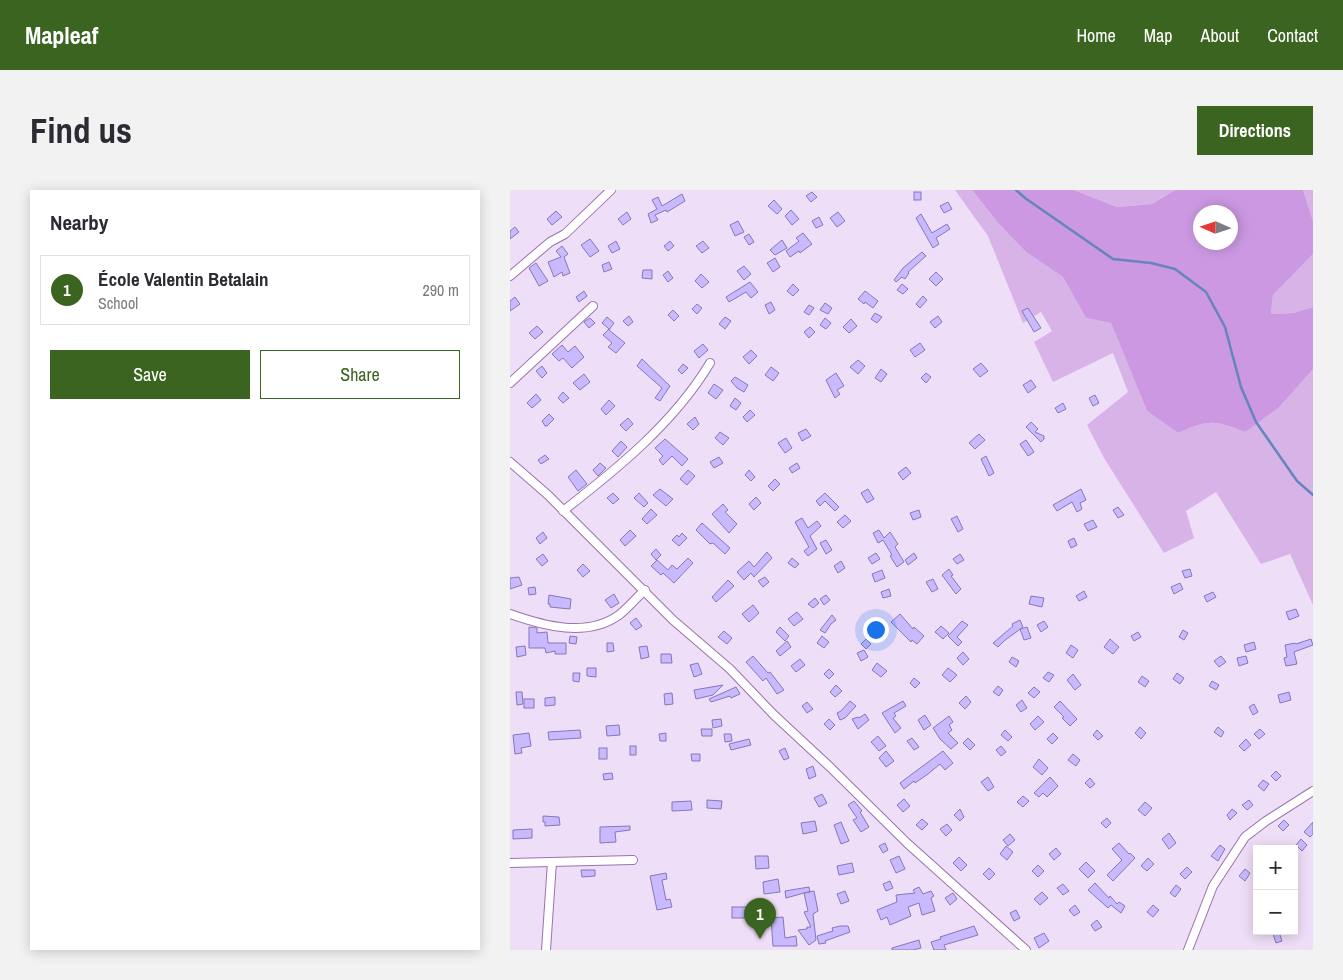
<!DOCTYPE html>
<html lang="en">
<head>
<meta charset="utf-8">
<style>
	:root { --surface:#fff; --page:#f2f2f3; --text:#2b2b33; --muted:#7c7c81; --line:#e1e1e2; --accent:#3b6420 }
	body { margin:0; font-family:"Archivo Narrow",sans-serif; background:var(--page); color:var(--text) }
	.controls { position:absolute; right:15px; bottom:15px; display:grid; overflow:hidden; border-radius:0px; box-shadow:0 2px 12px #0003 }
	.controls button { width:45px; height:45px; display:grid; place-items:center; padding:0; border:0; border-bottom:1px solid var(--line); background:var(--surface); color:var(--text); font:25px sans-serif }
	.compass { position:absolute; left:683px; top:15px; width:45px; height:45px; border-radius:50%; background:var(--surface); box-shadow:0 2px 12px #0003; rotate:273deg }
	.you { position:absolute; left:365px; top:439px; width:18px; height:18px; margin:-12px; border:4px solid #fff; border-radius:50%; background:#1a73e8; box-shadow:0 0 0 8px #1a73e833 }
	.badge { display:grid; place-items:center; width:32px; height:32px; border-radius:50%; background:var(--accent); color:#fff; font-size:16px; font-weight:700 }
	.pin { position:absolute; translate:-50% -41px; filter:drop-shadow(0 1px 2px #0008) }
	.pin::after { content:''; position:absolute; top:26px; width:18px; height:15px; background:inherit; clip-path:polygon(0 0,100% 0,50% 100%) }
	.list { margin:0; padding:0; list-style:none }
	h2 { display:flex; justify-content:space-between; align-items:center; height:65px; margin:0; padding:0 20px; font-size:21px }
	h2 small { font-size:16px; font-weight:400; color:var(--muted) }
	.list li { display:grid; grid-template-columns:32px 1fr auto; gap:15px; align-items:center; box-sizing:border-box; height:70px; margin:0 10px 10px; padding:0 10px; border:1px solid var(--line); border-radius:0px }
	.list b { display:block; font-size:19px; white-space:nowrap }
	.list p { margin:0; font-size:16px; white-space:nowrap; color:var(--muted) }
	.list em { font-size:16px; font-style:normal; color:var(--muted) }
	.actions { display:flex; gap:10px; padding:15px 20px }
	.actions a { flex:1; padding:11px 0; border:1px solid var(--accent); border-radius:0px; text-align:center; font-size:18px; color:var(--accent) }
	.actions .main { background:var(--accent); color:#fff }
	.map { position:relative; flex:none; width:803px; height:760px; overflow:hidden; border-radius:0px }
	header { display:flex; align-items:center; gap:30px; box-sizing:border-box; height:70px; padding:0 25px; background:var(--accent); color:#fff }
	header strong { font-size:24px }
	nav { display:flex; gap:28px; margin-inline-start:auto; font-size:18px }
	.intro { display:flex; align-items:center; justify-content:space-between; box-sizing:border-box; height:120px; padding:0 30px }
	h1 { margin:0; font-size:35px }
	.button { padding:12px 22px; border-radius:0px; background:var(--accent); color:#fff; font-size:18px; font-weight:700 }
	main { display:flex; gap:30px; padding:0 30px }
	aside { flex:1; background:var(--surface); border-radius:0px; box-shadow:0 2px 12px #0003 }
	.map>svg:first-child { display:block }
</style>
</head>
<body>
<header>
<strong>Mapleaf</strong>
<nav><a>Home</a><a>Map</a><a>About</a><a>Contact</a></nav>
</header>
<div class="intro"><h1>Find us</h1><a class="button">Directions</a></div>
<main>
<aside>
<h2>Nearby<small></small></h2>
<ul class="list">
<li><span class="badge">1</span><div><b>École Valentin Betalain</b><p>School</p></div><em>290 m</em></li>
</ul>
<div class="actions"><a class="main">Save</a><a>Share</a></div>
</aside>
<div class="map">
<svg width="803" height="760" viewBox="0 0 803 760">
	<rect width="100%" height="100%" fill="#efdef8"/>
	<!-- green -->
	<g fill="#d8b3e8">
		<path d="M445,0h17l27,34 27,28 37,25 23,41 25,5 36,88 31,22c30,-14 36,-13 67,-1l68,-63v236l-23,-51 -29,10 -45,-72 -30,19 8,27 -30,15 -60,-95 -17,-33 41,-33 -15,-39 -60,29 -19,-40 18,-11 -11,-19 -18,11 -35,-87z"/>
		<polygon points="564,0 665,0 642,14 607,17"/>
		<polygon points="793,0 803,0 803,31"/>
		<polygon points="803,64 803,117 784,123 761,124 763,105"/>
	</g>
	<!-- forest -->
	<path fill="#cb98e1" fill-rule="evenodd" d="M462,0h102l43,17 35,-3 23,-14h128l10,31v33l-40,41 -2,19 23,-1 19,-6v62l-35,39 -33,24c-31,-12 -36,-13 -67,1l-31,-22 -36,-88 -25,-5 -23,-41 -37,-25 -27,-28zM691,22h30v30h-30z"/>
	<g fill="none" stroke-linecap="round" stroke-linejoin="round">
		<!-- stream -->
		<polyline stroke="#6485bd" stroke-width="2.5" points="506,0 515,8 603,69 641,73 665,79 696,102 715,137 731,197 746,232 787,291 803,305"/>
	</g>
	<!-- building -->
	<g fill="#c9b9fe" stroke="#8777b7">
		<polygon points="302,2 307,7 301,12 296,6"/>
		<rect x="404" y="2" width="7" height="8"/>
		<polygon points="172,4 175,11 157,22 156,20 145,25 148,30 141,33 138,24 147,19 142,10 148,7 152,16"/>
		<polygon points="264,10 272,19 267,24 258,16"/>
		<polygon points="438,12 442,19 434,23 430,16"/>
		<polygon points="281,20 289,29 282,35 275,26"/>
		<polygon points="46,21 52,27 42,35 37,29"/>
		<polygon points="117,22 121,29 113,35 108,29"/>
		<polygon points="328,22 335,31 327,37 320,28"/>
		<polygon points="411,24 422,43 437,34 440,39 426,48 429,54 423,58 406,28"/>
		<polygon points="309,27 313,35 306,38 302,31"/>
		<polygon points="228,31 234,42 225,46 220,35"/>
		<polygon points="5,37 9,42 0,49 0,41"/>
		<polygon points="293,43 302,54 290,63 289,61 280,67 276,61 289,51 286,48"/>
		<polygon points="239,44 244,52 239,55 234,47"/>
		<polygon points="80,49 89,61 80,67 71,55"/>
		<polygon points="272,50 277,58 265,65 260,60"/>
		<polygon points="106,51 110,59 102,63 98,56"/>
		<polygon points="160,51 164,56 158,61 154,56"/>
		<polygon points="193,51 199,58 192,63 186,56"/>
		<polygon points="52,56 58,64 54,67 60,83 53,86 52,82 44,87 38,72 51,67 46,61"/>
		<polygon points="412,62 416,66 398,82 399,83 395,89 392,87 386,92 384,90 393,78"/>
		<polygon points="265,68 270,77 263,82 257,73"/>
		<polygon points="99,72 102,79 94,82 92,75"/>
		<polygon points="26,73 38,91 29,96 19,78"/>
		<polygon points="234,76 241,84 234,90 227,81"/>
		<polygon points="133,80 142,80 142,89 132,88"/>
		<polygon points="158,81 163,88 158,92 153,85"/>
		<polygon points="426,82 433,89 426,96 419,89"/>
		<polygon points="191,84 199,92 192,98 185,91"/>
		<polygon points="240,92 248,102 241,108 236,102 219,112 216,107"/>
		<polygon points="283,94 289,100 283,106 277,101"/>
		<polygon points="392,94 398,99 393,104 387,100"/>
		<polygon points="74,101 77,106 69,112 66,107"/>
		<polygon points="355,101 368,111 363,118 355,112 354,114 348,109"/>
		<polygon points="413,106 417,110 410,118 406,114"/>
		<polygon points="5,107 10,114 0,121 0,111"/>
		<polygon points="261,112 265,120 259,124 255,115"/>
		<polygon points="315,113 322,118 318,124 310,120"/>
		<polygon points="187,114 192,118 187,124 182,119"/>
		<polygon points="299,115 304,118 299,125 294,122"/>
		<polygon points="518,118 531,138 524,142 512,121"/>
		<polygon points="163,120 169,126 164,131 158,125"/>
		<polygon points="365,123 372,127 367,133 361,129"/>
		<polygon points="119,126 123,132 118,136 113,131"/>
		<polygon points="428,126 432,132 425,138 420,132"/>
		<polygon points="97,127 104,133 99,140 115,153 106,163 98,157 102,153 93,145 99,139 92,133"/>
		<polygon points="215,127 221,131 215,139 209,134"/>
		<polygon points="80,128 85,133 79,138 74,132"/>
		<polygon points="315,128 321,133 316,139 310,135"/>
		<polygon points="341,129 347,136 339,143 333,137"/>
		<polygon points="27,136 33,142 25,149 19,143"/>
		<polygon points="300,137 305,142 299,148 294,142"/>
		<polygon points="410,153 415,160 405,167 400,160"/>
		<polygon points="193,154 198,160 189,168 184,161"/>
		<polygon points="52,155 58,162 65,156 74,167 62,178 53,168 49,171 42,164"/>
		<polygon points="241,160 247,166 239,174 233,167"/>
		<polygon points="132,169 160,196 150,211 145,208 152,198 127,176"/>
		<polygon points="348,170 355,176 348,184 340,177"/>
		<polygon points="471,173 478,181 470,187 463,179"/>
		<polygon points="173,174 178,178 172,184 168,180"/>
		<polygon points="32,176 37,183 32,188 26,181"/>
		<polygon points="261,177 269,183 263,191 255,185"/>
		<polygon points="371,179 377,184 371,192 365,188"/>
		<polygon points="326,183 334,196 327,200 330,204 325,208 316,190"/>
		<polygon points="416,183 421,187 416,193 411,188"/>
		<polygon points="74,184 80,192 70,200 63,193"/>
		<polygon points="225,187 238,195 234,202 227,198 221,191"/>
		<polygon points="521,190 526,197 518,203 513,195"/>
		<polygon points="204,194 213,200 206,209 198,203"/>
		<polygon points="53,202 59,208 53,213 48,208"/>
		<polygon points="26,204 31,210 22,218 17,213"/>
		<polygon points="585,205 589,213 583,216 579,208"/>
		<polygon points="225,208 231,213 226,220 220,216"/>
		<polygon points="99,210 105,216 96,225 91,219"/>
		<polygon points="553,213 556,219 548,223 545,218"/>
		<polygon points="240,220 245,225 237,232 233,227"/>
		<polygon points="39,224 44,229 37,236 35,236 32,231"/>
		<polygon points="185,227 189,234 183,240 177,234"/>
		<polygon points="118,228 123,234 116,241 110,235"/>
		<polygon points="521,232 528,239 525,242 534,246 534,249 531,252 516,237"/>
		<polygon points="296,239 301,246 292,251 288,243"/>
		<polygon points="210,242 219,248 213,255 205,248"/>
		<polygon points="469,244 475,250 465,259 459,253"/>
		<polygon points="276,248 282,258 275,263 268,253"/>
		<polygon points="155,249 178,269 172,276 162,266 153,275 149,270 153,266 145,258"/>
		<polygon points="516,250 524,262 518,266 510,254"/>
		<polygon points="111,251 117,257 108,267 102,261"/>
		<polygon points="35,265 39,269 31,274 28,270"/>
		<polygon points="476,266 484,283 479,286 471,269"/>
		<polygon points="209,267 213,273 204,278 200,272"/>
		<polygon points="90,273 96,278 88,286 83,280"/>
		<polygon points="287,273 290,278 282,283 279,278"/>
		<polygon points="396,277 401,283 393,290 388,283"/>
		<polygon points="66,280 77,294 68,301 58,287"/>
		<polygon points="178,280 185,286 177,295 170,289"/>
		<polygon points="239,280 245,287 241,291 235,285"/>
		<polygon points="265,289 270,294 263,301 258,296"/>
		<polygon points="150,299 163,309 156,316 143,305"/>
		<polygon points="358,299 364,309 357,313 351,303"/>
		<polygon points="571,299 576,310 570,313 572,319 567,322 562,312 547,321 543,315"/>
		<polygon points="103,303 109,309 103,314 97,308"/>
		<polygon points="129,303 138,313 134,317 124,308"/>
		<polygon points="315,303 329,317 325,321 315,311 310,316 306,311"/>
		<polygon points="246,307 251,313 244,320 239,314"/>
		<polygon points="213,314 218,320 215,322 227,334 219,343 202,324"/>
		<polygon points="608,317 614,325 608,328 603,320"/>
		<polygon points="141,319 147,325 137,334 132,329"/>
		<polygon points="409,320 411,327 403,330 400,323"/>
		<polygon points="335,325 341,331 333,338 327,332"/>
		<polygon points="447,326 453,339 448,342 441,329"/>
		<polygon points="292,328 298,338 307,331 311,336 300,346 307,359 298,366 294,361 299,357 285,332"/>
		<polygon points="583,330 587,337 578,341 574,334"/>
		<polygon points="192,333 220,358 215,364 203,353 200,354 186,340"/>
		<polygon points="120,340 126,346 115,356 110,350"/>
		<polygon points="369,340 374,348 380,342 388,354 385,357 394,372 387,377 380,366 382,365 373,350 368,353 363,343"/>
		<polygon points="33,342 37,348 30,354 26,348"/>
		<polygon points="172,343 177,348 169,356 162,350 167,345 169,347"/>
		<polygon points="564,348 567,355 561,358 558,351"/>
		<polygon points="316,350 322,360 316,364 310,353"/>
		<polygon points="146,359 151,365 146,370 141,364"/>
		<polygon points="257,362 262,368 244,387 241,383 234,390 227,382 239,371 244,377"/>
		<polygon points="366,363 370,369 362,374 358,368"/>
		<polygon points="404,363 407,368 398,375 395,370"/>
		<polygon points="33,364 38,371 32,376 26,369"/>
		<polygon points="450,364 454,370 447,374 443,369"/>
		<polygon points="178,368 183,373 164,393 153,383 151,385 141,376 147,370 158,380 162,375 167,379"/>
		<polygon points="282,368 289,374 285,378 278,373"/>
		<polygon points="331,371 335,378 328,383 324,376"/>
		<polygon points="73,374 80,381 73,387 67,380"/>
		<polygon points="439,379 443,385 441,386 451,399 446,404 432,385"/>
		<polygon points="680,379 682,386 675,388 672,381"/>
		<polygon points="372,380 375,388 365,392 362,384"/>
		<polygon points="9,387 12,395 0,399 0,388"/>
		<polygon points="255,387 259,392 253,397 248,391"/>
		<polygon points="423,389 428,399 422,402 416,392"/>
		<polygon points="218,390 224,396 206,412 202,407"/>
		<polygon points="670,393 673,399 664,404 661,397"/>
		<polygon points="25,397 26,404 19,405 18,398"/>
		<polygon points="379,399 381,406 373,408 371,402"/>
		<polygon points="574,401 577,407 569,411 566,406"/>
		<polygon points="703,402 706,407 697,412 694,406"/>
		<polygon points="104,404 109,413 101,418 95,410"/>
		<polygon points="39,405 61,409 60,419 40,417 40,414 38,414"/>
		<polygon points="316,405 320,410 314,415 310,409"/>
		<polygon points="521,406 534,408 532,417 519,414"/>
		<polygon points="305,408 309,413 303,418 298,414"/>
		<polygon points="243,415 249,423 239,432 232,424"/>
		<polygon points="786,419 789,426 779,430 776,422"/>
		<polygon points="287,422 293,429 284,436 278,429"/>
		<polygon points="390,424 403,439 404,437 414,446 407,454 402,450 401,452 381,432"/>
		<polygon points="322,425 326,430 321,434 315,443 310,440"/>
		<polygon points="126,428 132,436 126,440 120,433"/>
		<polygon points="510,430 513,437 494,451 488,457 483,453 503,436 502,434"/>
		<polygon points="452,431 458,435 447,447 452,452 448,456 438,446"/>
		<polygon points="534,431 538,437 531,442 527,435"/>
		<polygon points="431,436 439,443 433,449 425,442"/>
		<polygon points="19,437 27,438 27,443 37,442 38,453 56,453 56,464 45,464 45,461 36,463 35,458 19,458"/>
		<polygon points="270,437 279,446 275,451 266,442"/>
		<polygon points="517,437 521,448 514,450 510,439"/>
		<polygon points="673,440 678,443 674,450 669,447"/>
		<polygon points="214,441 222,448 217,454 208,447"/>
		<polygon points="628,442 631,447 624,451 621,446"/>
		<polygon points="60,446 67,447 66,454 59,453"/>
		<polygon points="312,446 319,452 314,458 307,453"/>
		<polygon points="356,449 361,454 356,459 351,454"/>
		<polygon points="600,449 609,457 603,464 594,457"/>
		<polygon points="801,449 803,455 784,462 787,474 776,476 774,468 777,467 775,455 785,453 786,454"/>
		<polygon points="277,451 281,457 270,466 266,461"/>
		<polygon points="744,452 746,459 736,462 734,455"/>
		<polygon points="97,453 103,453 104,461 97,462"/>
		<polygon points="561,455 568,460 563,468 556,463"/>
		<polygon points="15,456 16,465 7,467 6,457"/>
		<polygon points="137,456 139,467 131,469 129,457"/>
		<polygon points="354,460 358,467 351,471 347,463"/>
		<polygon points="453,462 459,469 453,475 447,468"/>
		<polygon points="151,464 161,464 162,473 151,473"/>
		<polygon points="243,466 258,483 260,482 274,500 267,504 256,488 253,491 236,472"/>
		<polygon points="711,466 716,472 709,477 704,471"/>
		<polygon points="736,466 738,473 729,476 727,468"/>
		<polygon points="502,467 509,471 506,477 499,472"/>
		<polygon points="290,469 295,475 286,482 281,476"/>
		<polygon points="188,473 192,484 184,487 180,475"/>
		<polygon points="367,473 377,481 371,487 362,480"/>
		<polygon points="77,478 86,478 86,487 77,486"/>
		<polygon points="438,478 447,485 440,492 432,485"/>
		<polygon points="319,479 324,484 319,489 314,484"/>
		<polygon points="538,482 544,485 539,492 533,488"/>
		<polygon points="63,483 70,483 69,492 63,491"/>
		<polygon points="667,483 674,488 670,494 663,489"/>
		<polygon points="563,484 571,495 565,500 557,490"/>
		<polygon points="632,486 639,491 635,497 628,492"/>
		<polygon points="404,488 410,493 405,498 400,493"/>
		<polygon points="702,491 709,495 706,500 699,496"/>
		<polygon points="213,495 203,505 186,509 184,500"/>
		<polygon points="326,495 332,501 325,507 320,502"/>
		<polygon points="488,496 493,500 489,506 483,502"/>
		<polygon points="226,497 230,504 221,508 220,506 201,512 199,509"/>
		<polygon points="524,497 530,502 524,508 518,503"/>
		<polygon points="6,502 12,502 13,514 7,515"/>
		<polygon points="779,502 781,510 770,513 768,505"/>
		<polygon points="162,503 163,514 155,515 154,504"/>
		<polygon points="456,506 461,512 455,519 449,513"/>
		<polygon points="45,507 45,515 35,516 35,508"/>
		<rect x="14" y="509" width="10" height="9"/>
		<polygon points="512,510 517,518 511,522 506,515"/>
		<polygon points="340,511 346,516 335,528 330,530 327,523 331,521"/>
		<polygon points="393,511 396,516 384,523 386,526 383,528 391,538 385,543 372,523"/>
		<polygon points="550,511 567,529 560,536 552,528 554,527 544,517"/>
		<polygon points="297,512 303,519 297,523 292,516"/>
		<polygon points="744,514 748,522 743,525 739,517"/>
		<polygon points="355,524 359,530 348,539 342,529 348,527 349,528"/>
		<polygon points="415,525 421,535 414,540 408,530"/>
		<polygon points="439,526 443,532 439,535 442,540 438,543 448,553 441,559 430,549 423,538"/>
		<polygon points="528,526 534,532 525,540 520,534"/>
		<polygon points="211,529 212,536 203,538 202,530"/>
		<polygon points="319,529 325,535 320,540 314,534"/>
		<polygon points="109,535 110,545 97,546 96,536"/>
		<polygon points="630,537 636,543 631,549 625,543"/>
		<polygon points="708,537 714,542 711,547 704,542"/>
		<polygon points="191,539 202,539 202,546 192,546"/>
		<polygon points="750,539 755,544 749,549 744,544"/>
		<polygon points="70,540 71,548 39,550 38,542"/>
		<polygon points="495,540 502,547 498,551 491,545"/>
		<polygon points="587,540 593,546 588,550 583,545"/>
		<polygon points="19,543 21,556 11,558 12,563 5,564 3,545"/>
		<polygon points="156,543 156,551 150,551 149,544"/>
		<polygon points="543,543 548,548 542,554 537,549"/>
		<polygon points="214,544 221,544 222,551 215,552"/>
		<polygon points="368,546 376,556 369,561 361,552"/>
		<polygon points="402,548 409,557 404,560 397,551"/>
		<polygon points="458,548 465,555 460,560 453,553"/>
		<polygon points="239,549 241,555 221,560 219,554"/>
		<polygon points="736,549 741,555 734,561 729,556"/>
		<rect x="120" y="556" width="6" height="9"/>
		<polygon points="491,556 496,562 491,566 486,560"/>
		<rect x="89" y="558" width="8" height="11"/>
		<polygon points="275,558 279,568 274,570 269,561"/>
		<polygon points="376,561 384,571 376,577 369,568"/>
		<polygon points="433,561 443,573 435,580 430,574 418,584 405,593 404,591 394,599 390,593"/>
		<polygon points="181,564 190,564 190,571 182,571"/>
		<polygon points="563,564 570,570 566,576 558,570"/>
		<polygon points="529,569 538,578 532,585 523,577"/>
		<polygon points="303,576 306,586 299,589 296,579"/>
		<polygon points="766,581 771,586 766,591 761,586"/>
		<polygon points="102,583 103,589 94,590 93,584"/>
		<polygon points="478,587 484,597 478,601 471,592"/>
		<polygon points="540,587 548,596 537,607 533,603 529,607 524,603"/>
		<polygon points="580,588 585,594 580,598 575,593"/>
		<polygon points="753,590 759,594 754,601 748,596"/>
		<polygon points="312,604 317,613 309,617 304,608"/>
		<polygon points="513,606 519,611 513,617 507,612"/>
		<polygon points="394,609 400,616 393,622 387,615"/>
		<polygon points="197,610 212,611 211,619 197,618"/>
		<polygon points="739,610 743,615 737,620 732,615"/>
		<polygon points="181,611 182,620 162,621 162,612"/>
		<polygon points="344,611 352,621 350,622 359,637 351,642 343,630 347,628 338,615"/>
		<polygon points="635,612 642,618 635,626 628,620"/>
		<polygon points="450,619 454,627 450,631 444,625"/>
		<polygon points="722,619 727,623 720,630 717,625"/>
		<polygon points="33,626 49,627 50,635 35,636 35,632 33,632"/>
		<polygon points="597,628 601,633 596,638 591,633"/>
		<polygon points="412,629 418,634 412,640 406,635"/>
		<polygon points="774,630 779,635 773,641 768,636"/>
		<polygon points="305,631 307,641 293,644 291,633"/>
		<polygon points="331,632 339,651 331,654 324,635"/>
		<polygon points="803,632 803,644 800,647 794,642"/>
		<polygon points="437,634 442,640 436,646 430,639"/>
		<polygon points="120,636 120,640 105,642 106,652 90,653 90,637"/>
		<polygon points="22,639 22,648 3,649 3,640"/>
		<polygon points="659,643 666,653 659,659 652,649"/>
		<polygon points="500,644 505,650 498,656 493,650"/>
		<polygon points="791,649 797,655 792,661 786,655"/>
		<polygon points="375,653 378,660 373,663 369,656"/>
		<polygon points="609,653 619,664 620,663 625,668 603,691 597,685 612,670 602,659"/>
		<polygon points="710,655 715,659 708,671 701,666"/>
		<polygon points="496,656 503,662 497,670 490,664"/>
		<polygon points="546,658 551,664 544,670 539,664"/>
		<polygon points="245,666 258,666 259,678 246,679"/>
		<polygon points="389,666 395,679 386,683 380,670"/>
		<polygon points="449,667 457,675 451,681 443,673"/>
		<polygon points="638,668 644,674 637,681 631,676"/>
		<polygon points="576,672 585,681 578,688 569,679"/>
		<polygon points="342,673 344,682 329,685 327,676"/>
		<polygon points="528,675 534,681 528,687 522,681"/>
		<polygon points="677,677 682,682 675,689 670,684"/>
		<polygon points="479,678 485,684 479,690 473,684"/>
		<polygon points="735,679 740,683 735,691 729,686"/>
		<polygon points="71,680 85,680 85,686 72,687"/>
		<polygon points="156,683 157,689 152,690 156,710 160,709 162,717 147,720 140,686"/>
		<polygon points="268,689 270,702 254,704 253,692"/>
		<polygon points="380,691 383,698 376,701 373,694"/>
		<polygon points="585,693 599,708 600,706 607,714 609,712 615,716 611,723 601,715 598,718 578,700"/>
		<polygon points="553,694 559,701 553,705 547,698"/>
		<polygon points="666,695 671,699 665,707 660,703"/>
		<polygon points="299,697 300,702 294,703 304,701 308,721 303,724 306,750 299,755 288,740 297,739 297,737 301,737 294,722 298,721 294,703 276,708 275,701"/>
		<polygon points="409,697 413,704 421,701 424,706 421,708 425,721 412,725 409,713 398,717 401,726 380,735 377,727 371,730 367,720 387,712 386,705 405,703 403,700"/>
		<polygon points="335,701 339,711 331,714 327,704"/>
		<polygon points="532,702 538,708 530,715 524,709"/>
		<polygon points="443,703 447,709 440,715 435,708"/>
		<polygon points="565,715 570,722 564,726 559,720"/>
		<polygon points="643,715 649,720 643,727 637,722"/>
		<rect x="222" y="717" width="21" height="11"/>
		<polygon points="506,720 510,728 504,731 500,723"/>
		<polygon points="273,727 275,748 286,746 287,756 263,756 261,728"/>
		<polygon points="587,730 592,737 585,741 581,735"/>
		<polygon points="330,736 338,736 340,742 315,751 316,753 309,754 307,746 323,741 322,738"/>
		<polygon points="464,736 468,745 434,755 436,760 424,760 421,752 431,749 430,747"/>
		<polygon points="769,742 772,751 766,753 763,744"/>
		<polygon points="534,743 539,751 529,758 524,748"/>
		<polygon points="409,750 411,758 403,760 382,760 382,758"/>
	</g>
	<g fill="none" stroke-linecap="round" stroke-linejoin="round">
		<defs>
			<g id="minor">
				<polyline points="0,86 40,52 55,44 101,0"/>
				<polyline points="0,193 83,116"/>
				<polyline points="0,272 38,305 163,430 220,479 264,525 320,577 397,653 516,760"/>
				<path d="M53,321c54,-42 111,-88 147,-148"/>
				<path d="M0,424c34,12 77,24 109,1 9,-7 17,-17 26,-25"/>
				<polyline points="0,673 123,670"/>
				<polyline points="36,760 42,672"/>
				<polyline points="678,760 703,696 735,647 756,631 803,601"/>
			</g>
		</defs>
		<!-- minor casing -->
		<use href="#minor" stroke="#9a72ad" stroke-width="10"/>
		<!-- minor -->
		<use href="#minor" stroke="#fff" stroke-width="8"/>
	</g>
</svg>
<div class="controls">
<button>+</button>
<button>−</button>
</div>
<svg class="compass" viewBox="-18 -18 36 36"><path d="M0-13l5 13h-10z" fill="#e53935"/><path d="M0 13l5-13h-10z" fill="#7c7c81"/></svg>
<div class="you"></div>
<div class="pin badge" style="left:250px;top:749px">1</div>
</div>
</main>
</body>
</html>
